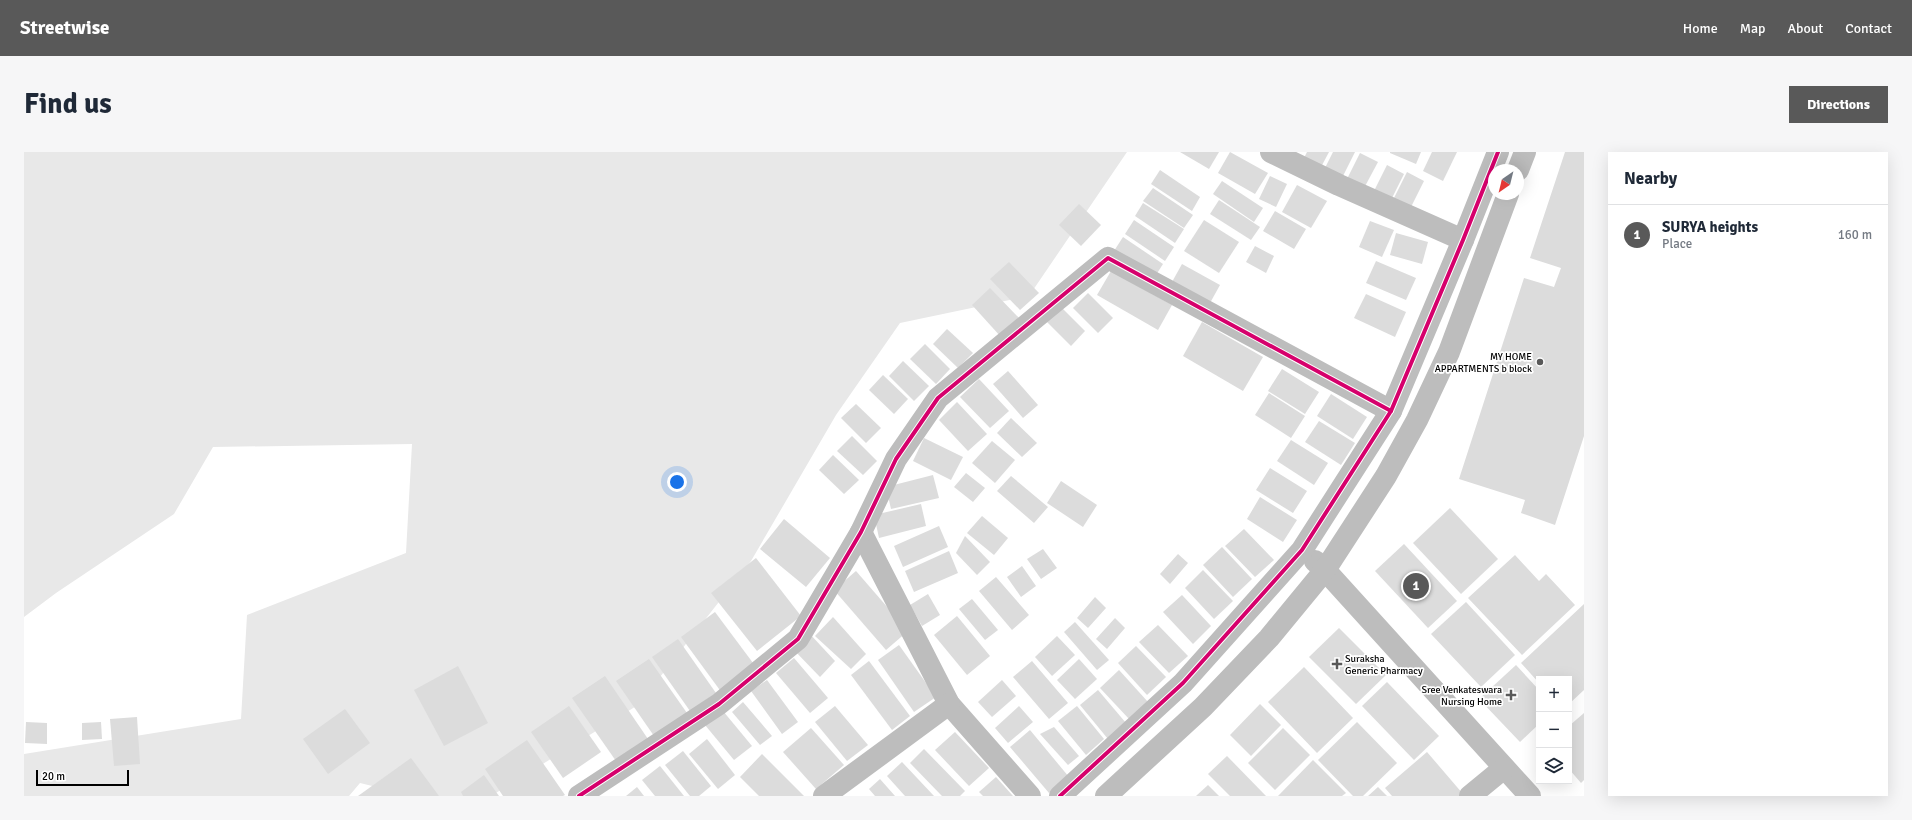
<!DOCTYPE html>
<html lang="en">
<head>
<meta charset="utf-8">
<style>
	:root { --surface:#fff; --page:#f6f6f7; --text:#1f2937; --muted:#747a83; --line:#e0e1e3; --accent:#595959 }
	body { margin:0; font-family:Signika,sans-serif; background:var(--page); color:var(--text) }
	.controls { position:absolute; right:12px; bottom:12px; display:grid; overflow:hidden; border-radius:0px; box-shadow:0 4px 16px #0002 }
	.controls button { width:36px; height:36px; display:grid; place-items:center; padding:0; border:0; border-bottom:1px solid var(--line); background:var(--surface); color:var(--text); font:20px sans-serif }
	.compass { position:absolute; left:1464px; top:12px; width:36px; height:36px; border-radius:50%; background:var(--surface); box-shadow:0 4px 16px #0002; rotate:215deg }
	.scale { position:absolute; left:12px; bottom:10px; width:93px; box-sizing:border-box; padding-left:4px; border:2px solid #000; border-top:0; font-size:11px; line-height:14px; white-space:nowrap; color:#000; -webkit-text-stroke:3px #fff; paint-order:stroke }
	.you { position:absolute; left:653px; top:330px; width:14px; height:14px; margin:-10px; border:3px solid #fff; border-radius:50%; background:#1a73e8; box-shadow:0 0 0 6px #1a73e833 }
	.badge { display:grid; place-items:center; width:26px; height:26px; border-radius:50%; background:var(--accent); color:#fff; font-size:13px; font-weight:700 }
	.pin { position:absolute; translate:-50% -50%; border:2px solid #fff; box-shadow:0 1px 4px #0006 }
	.list { margin:0; padding:0; list-style:none }
	h2 { display:flex; justify-content:space-between; align-items:center; height:52px; margin:0; padding:0 16px; font-size:17px }
	h2 small { font-size:13px; font-weight:400; color:var(--muted) }
	.list li { display:grid; grid-template-columns:26px 1fr auto; gap:12px; align-items:center; box-sizing:border-box; height:60px; padding:0 16px; border-top:1px solid var(--line) }
	.list b { display:block; font-size:15px; white-space:nowrap }
	.list p { margin:0; font-size:13px; white-space:nowrap; color:var(--muted) }
	.list em { font-size:13px; font-style:normal; color:var(--muted) }
	.icon { flex:none; width:22px; height:22px; fill:none; stroke:currentColor; stroke-width:2; stroke-linecap:round; stroke-linejoin:round }
	.map { position:relative; flex:none; width:1560px; height:644px; overflow:hidden; border-radius:0px }
	header { display:flex; align-items:center; gap:24px; box-sizing:border-box; height:56px; padding:0 20px; background:var(--accent); color:#fff }
	header strong { font-size:19px }
	nav { display:flex; gap:22px; margin-inline-start:auto; font-size:14px }
	.intro { display:flex; align-items:center; justify-content:space-between; box-sizing:border-box; height:96px; padding:0 24px }
	h1 { margin:0; font-size:28px }
	.button { padding:10px 18px; border-radius:0px; background:var(--accent); color:#fff; font-size:14px; font-weight:700 }
	main { display:flex; gap:24px; padding:0 24px }
	aside { flex:1; background:var(--surface); border-radius:0px; box-shadow:0 4px 16px #0002 }
	.map>svg:first-child { display:block }
</style>
</head>
<body>
<header>
<strong>Streetwise</strong>
<nav><a>Home</a><a>Map</a><a>About</a><a>Contact</a></nav>
</header>
<div class="intro"><h1>Find us</h1><a class="button">Directions</a></div>
<main>
<div class="map">
<svg width="1560" height="644" viewBox="0 0 1560 644">
	<rect width="100%" height="100%" fill="#fff"/>
	<!-- green -->
	<polygon fill="#e8e8e8" points="0,0 1103,0 1005,144 876,171 812,263 727,409 614,553 467,644 389,644 336,631 325,644 0,644 0,602 217,567 223,463 382,401 388,292 189,295 150,362 32,441 0,465"/>
	<!-- building -->
	<g fill="#dcdcdc">
		<polygon points="1156,0 1195,0 1185,17"/>
		<polygon points="1206,0 1244,21 1231,42 1194,21"/>
		<polygon points="1283,0 1305,0 1296,17 1279,8"/>
		<polygon points="1309,0 1331,0 1318,26 1300,18"/>
		<polygon points="1366,0 1397,0 1392,12 1366,1"/>
		<polygon points="1408,0 1433,0 1419,29 1399,19"/>
		<polygon points="1541,0 1560,0 1560,284 1531,373 1497,361 1501,348 1435,327 1500,126 1530,135 1537,116 1506,106"/>
		<polygon points="1336,1 1354,10 1339,38 1322,29"/>
		<polygon points="1363,13 1380,22 1366,50 1349,41"/>
		<polygon points="1136,18 1176,45 1168,59 1127,32"/>
		<polygon points="1383,20 1400,29 1386,57 1369,48"/>
		<polygon points="1246,24 1263,32 1252,55 1235,47"/>
		<polygon points="1198,29 1239,56 1230,70 1189,42"/>
		<polygon points="1273,33 1303,49 1287,76 1258,60"/>
		<polygon points="1129,36 1169,63 1160,76 1119,49"/>
		<polygon points="1195,48 1236,75 1227,88 1186,62"/>
		<polygon points="1119,51 1160,77 1151,91 1111,64"/>
		<polygon points="1055,52 1077,73 1057,94 1035,73"/>
		<polygon points="1251,59 1282,77 1270,97 1239,79"/>
		<polygon points="1110,68 1150,95 1141,109 1101,82"/>
		<polygon points="1180,68 1215,90 1195,121 1160,99"/>
		<polygon points="1346,69 1370,78 1358,105 1335,95"/>
		<polygon points="1372,81 1404,90 1398,112 1366,103"/>
		<polygon points="1099,85 1139,112 1130,126 1090,99"/>
		<polygon points="1231,94 1250,104 1242,121 1222,110"/>
		<polygon points="1352,109 1392,126 1382,148 1342,131"/>
		<polygon points="985,110 1015,141 996,158 966,127"/>
		<polygon points="1158,112 1196,133 1186,151 1148,130"/>
		<polygon points="1087,119 1148,153 1134,178 1073,143"/>
		<polygon points="966,136 996,167 977,185 948,153"/>
		<polygon points="1064,141 1089,166 1074,181 1049,156"/>
		<polygon points="1342,142 1382,160 1371,185 1330,166"/>
		<polygon points="1036,154 1061,179 1047,194 1022,169"/>
		<polygon points="1178,170 1239,205 1219,239 1159,204"/>
		<polygon points="923,177 949,201 934,216 909,192"/>
		<polygon points="901,192 926,217 912,232 886,207"/>
		<polygon points="879,209 905,234 890,249 865,224"/>
		<polygon points="1258,217 1295,240 1281,262 1244,239"/>
		<polygon points="984,219 1014,253 999,266 969,232"/>
		<polygon points="859,223 884,247 870,262 845,238"/>
		<polygon points="955,227 985,259 966,276 936,245"/>
		<polygon points="1245,241 1281,264 1267,286 1231,263"/>
		<polygon points="1307,242 1343,265 1329,287 1293,264"/>
		<polygon points="933,250 963,282 944,299 915,268"/>
		<polygon points="832,252 857,276 842,291 817,266"/>
		<polygon points="987,266 1013,291 998,305 973,281"/>
		<polygon points="1295,269 1331,291 1317,313 1281,290"/>
		<polygon points="828,284 853,309 839,323 813,299"/>
		<polygon points="900,286 939,305 927,328 889,309"/>
		<polygon points="1267,288 1304,311 1290,333 1253,309"/>
		<polygon points="968,289 991,308 971,331 948,311"/>
		<polygon points="809,303 835,328 820,342 795,318"/>
		<polygon points="1246,316 1283,339 1269,361 1232,338"/>
		<polygon points="942,321 961,336 949,350 930,335"/>
		<polygon points="909,323 915,346 867,357 862,335"/>
		<polygon points="987,324 1024,355 1010,371 973,339"/>
		<polygon points="1037,329 1073,353 1059,375 1023,351"/>
		<polygon points="1236,345 1273,368 1259,390 1223,367"/>
		<polygon points="897,352 902,374 855,386 850,363"/>
		<polygon points="1426,356 1474,407 1437,442 1389,391"/>
		<polygon points="958,364 984,386 970,403 943,381"/>
		<polygon points="760,367 806,406 782,435 736,397"/>
		<polygon points="915,374 924,395 879,415 870,394"/>
		<polygon points="1220,377 1250,408 1231,425 1201,394"/>
		<polygon points="941,384 966,410 953,423 932,401"/>
		<polygon points="1380,392 1433,449 1404,476 1351,419"/>
		<polygon points="1198,395 1228,427 1209,445 1179,413"/>
		<polygon points="1019,397 1033,416 1017,427 1003,407"/>
		<polygon points="925,399 934,421 890,440 881,419"/>
		<polygon points="1154,402 1164,411 1146,432 1136,422"/>
		<polygon points="1491,403 1515,429 1522,422 1551,453 1498,503 1444,446"/>
		<polygon points="732,406 777,464 733,499 687,441"/>
		<polygon points="998,414 1012,434 997,445 983,425"/>
		<polygon points="1179,418 1209,449 1190,467 1161,436"/>
		<polygon points="832,419 884,479 862,498 810,438"/>
		<polygon points="972,425 1005,463 988,478 955,439"/>
		<polygon points="904,442 916,463 898,474 886,453"/>
		<polygon points="1158,443 1187,474 1169,492 1139,460"/>
		<polygon points="1071,445 1082,456 1064,476 1053,466"/>
		<polygon points="948,447 974,478 961,488 935,457"/>
		<polygon points="1442,450 1491,503 1457,535 1407,482"/>
		<polygon points="1560,452 1560,538 1545,552 1545,527 1515,527 1515,531 1497,511"/>
		<polygon points="691,460 732,515 698,541 657,485"/>
		<polygon points="933,464 966,504 943,523 910,483"/>
		<polygon points="809,465 842,502 827,517 791,484"/>
		<polygon points="1091,466 1101,476 1083,497 1072,487"/>
		<polygon points="1051,470 1085,508 1073,518 1040,480"/>
		<polygon points="1134,473 1164,504 1145,521 1115,490"/>
		<polygon points="1315,476 1362,523 1332,552 1285,505"/>
		<polygon points="785,481 811,509 796,525 769,497"/>
		<polygon points="1033,484 1051,503 1028,524 1011,505"/>
		<polygon points="654,487 692,541 666,559 628,505"/>
		<polygon points="875,493 912,545 890,560 854,508"/>
		<polygon points="1112,494 1142,525 1123,543 1094,511"/>
		<polygon points="770,506 804,546 786,561 752,521"/>
		<polygon points="625,507 663,561 630,584 592,529"/>
		<polygon points="1055,507 1073,527 1051,547 1033,528"/>
		<polygon points="845,509 886,564 868,578 827,523"/>
		<polygon points="1008,509 1044,551 1025,567 989,525"/>
		<polygon points="1492,513 1515,538 1515,572 1496,590 1455,547"/>
		<polygon points="434,514 464,571 420,594 390,538"/>
		<polygon points="1280,515 1329,566 1293,601 1244,550"/>
		<polygon points="1095,518 1124,550 1106,568 1076,536"/>
		<polygon points="581,524 624,587 592,609 548,546"/>
		<polygon points="743,528 774,570 758,582 727,539"/>
		<polygon points="978,528 992,544 968,565 954,550"/>
		<polygon points="1363,530 1415,584 1390,608 1338,554"/>
		<polygon points="1074,538 1102,571 1084,587 1056,553"/>
		<polygon points="719,550 748,584 736,593 708,560"/>
		<polygon points="1236,552 1257,573 1227,604 1206,583"/>
		<polygon points="545,554 577,600 539,626 507,580"/>
		<polygon points="811,554 844,593 823,609 791,570"/>
		<polygon points="995,554 1009,570 984,591 971,576"/>
		<polygon points="1053,554 1080,587 1062,603 1034,569"/>
		<polygon points="321,557 346,591 304,622 279,587"/>
		<polygon points="699,559 728,594 710,608 681,573"/>
		<polygon points="1560,561 1560,628 1557,631 1545,617 1545,574"/>
		<polygon points="113,565 116,612 90,614 86,567"/>
		<polygon points="2,570 23,571 23,592 1,591"/>
		<polygon points="77,570 78,587 58,588 58,571"/>
		<polygon points="1333,570 1373,611 1339,644 1329,644 1294,608"/>
		<polygon points="1030,575 1055,604 1044,613 1016,582"/>
		<polygon points="787,576 820,613 792,637 759,600"/>
		<polygon points="1259,576 1286,603 1251,638 1224,611"/>
		<polygon points="1006,578 1045,625 1025,641 986,595"/>
		<polygon points="931,580 965,616 945,634 911,598"/>
		<polygon points="683,587 711,623 694,637 665,602"/>
		<polygon points="503,588 541,643 539,644 479,644 461,617"/>
		<polygon points="900,597 941,639 936,644 918,644 886,611"/>
		<polygon points="659,599 687,634 675,644 666,644 641,613"/>
		<polygon points="1403,600 1439,642 1437,644 1368,644 1361,636"/>
		<polygon points="738,602 780,644 735,644 716,625"/>
		<polygon points="1203,604 1242,644 1206,644 1184,622"/>
		<polygon points="387,606 415,644 334,644"/>
		<polygon points="1289,608 1322,641 1318,644 1254,644"/>
		<polygon points="878,610 910,644 881,644 863,624"/>
		<polygon points="636,614 660,644 631,644 618,628"/>
		<polygon points="460,623 475,644 439,644 437,640"/>
		<polygon points="972,625 989,644 959,644 955,640"/>
		<polygon points="856,627 871,644 851,644 845,637"/>
		<polygon points="1184,633 1195,644 1172,644"/>
		<polygon points="613,635 620,644 602,644"/>
		<polygon points="1354,635 1363,644 1344,644"/>
	</g>
	<g fill="none" stroke-linecap="round" stroke-linejoin="round">
		<!-- minor -->
		<g stroke="#bdbdbd" stroke-width="22">
			<polyline points="1247,0 1315,33 1439,88"/>
			<polyline points="1494,18 1501,0"/>
			<polyline points="837,380 925,552 1006,644"/>
			<polyline points="1291,409 1301,418 1506,644"/>
			<polyline points="555,644 695,552 774,487 837,380 872,307 914,246 1084,106 1367,259"/>
			<polyline points="800,644 925,552"/>
			<polyline points="1036,644 1159,531 1278,398 1367,259 1439,88 1474,0"/>
			<polyline points="1082,644 1179,555 1245,486 1301,418 1362,324 1393,268 1425,200 1484,42"/>
			<polyline points="1446,644 1480,616"/>
		</g>
		<defs>
			<g id="cycleway">
				<polyline points="555,644 695,552 774,487 837,380 872,307 914,246 1084,106 1367,259"/>
				<polyline points="1036,644 1159,531 1278,398 1367,259 1439,88 1474,0"/>
			</g>
		</defs>
		<!-- cycleway casing -->
		<use href="#cycleway" stroke="#fff" stroke-width="6"/>
		<!-- cycleway -->
		<use href="#cycleway" stroke="#d6006c" stroke-width="4"/>
	</g>
	<!-- markers -->
	<g fill="#595959" stroke="#fff" stroke-width="1.5">
		<circle cx="1516" cy="210" r="4"/>
		<path d="M1311 506h4v4h4v4h-4v4h-4v-4h-4v-4h4z"/>
		<path d="M1485 537h4v4h4v4h-4v4h-4v-4h-4v-4h4z"/>
	</g>
	<g text-anchor="middle" stroke-width="3.5" stroke-linejoin="round" paint-order="stroke">
		<!-- poi labels -->
		<g font-size="10" fill="#000" stroke="#fff" text-anchor="end">
			<text x="1508" y="208">MY HOME<tspan x="1508" dy="12">APPARTMENTS b block</tspan></text>
			<text x="1321" y="510" text-anchor="start">Suraksha<tspan x="1321" dy="12">Generic Pharmacy</tspan></text>
			<text x="1478" y="541">Sree Venkateswara<tspan x="1478" dy="12">Nursing Home</tspan></text>
		</g>
	</g>
</svg>
<div class="controls">
<button>+</button>
<button>−</button>
<button><svg class="icon" aria-label="layers" viewBox="0 0 24 24"><path d="M12 4l9 5-9 5-9-5zM3 14l9 5 9-5"/></svg></button>
</div>
<svg class="compass" viewBox="-18 -18 36 36"><path d="M0-13l5 13h-10z" fill="#e53935"/><path d="M0 13l5-13h-10z" fill="#747a83"/></svg>
<div class="scale">20 m</div>
<div class="you"></div>
<div class="pin badge" style="left:1392px;top:434px">1</div>
</div>
<aside>
<h2>Nearby<small></small></h2>
<ul class="list">
<li><span class="badge">1</span><div><b>SURYA heights</b><p>Place</p></div><em>160 m</em></li>
</ul>
</aside>
</main>
</body>
</html>
